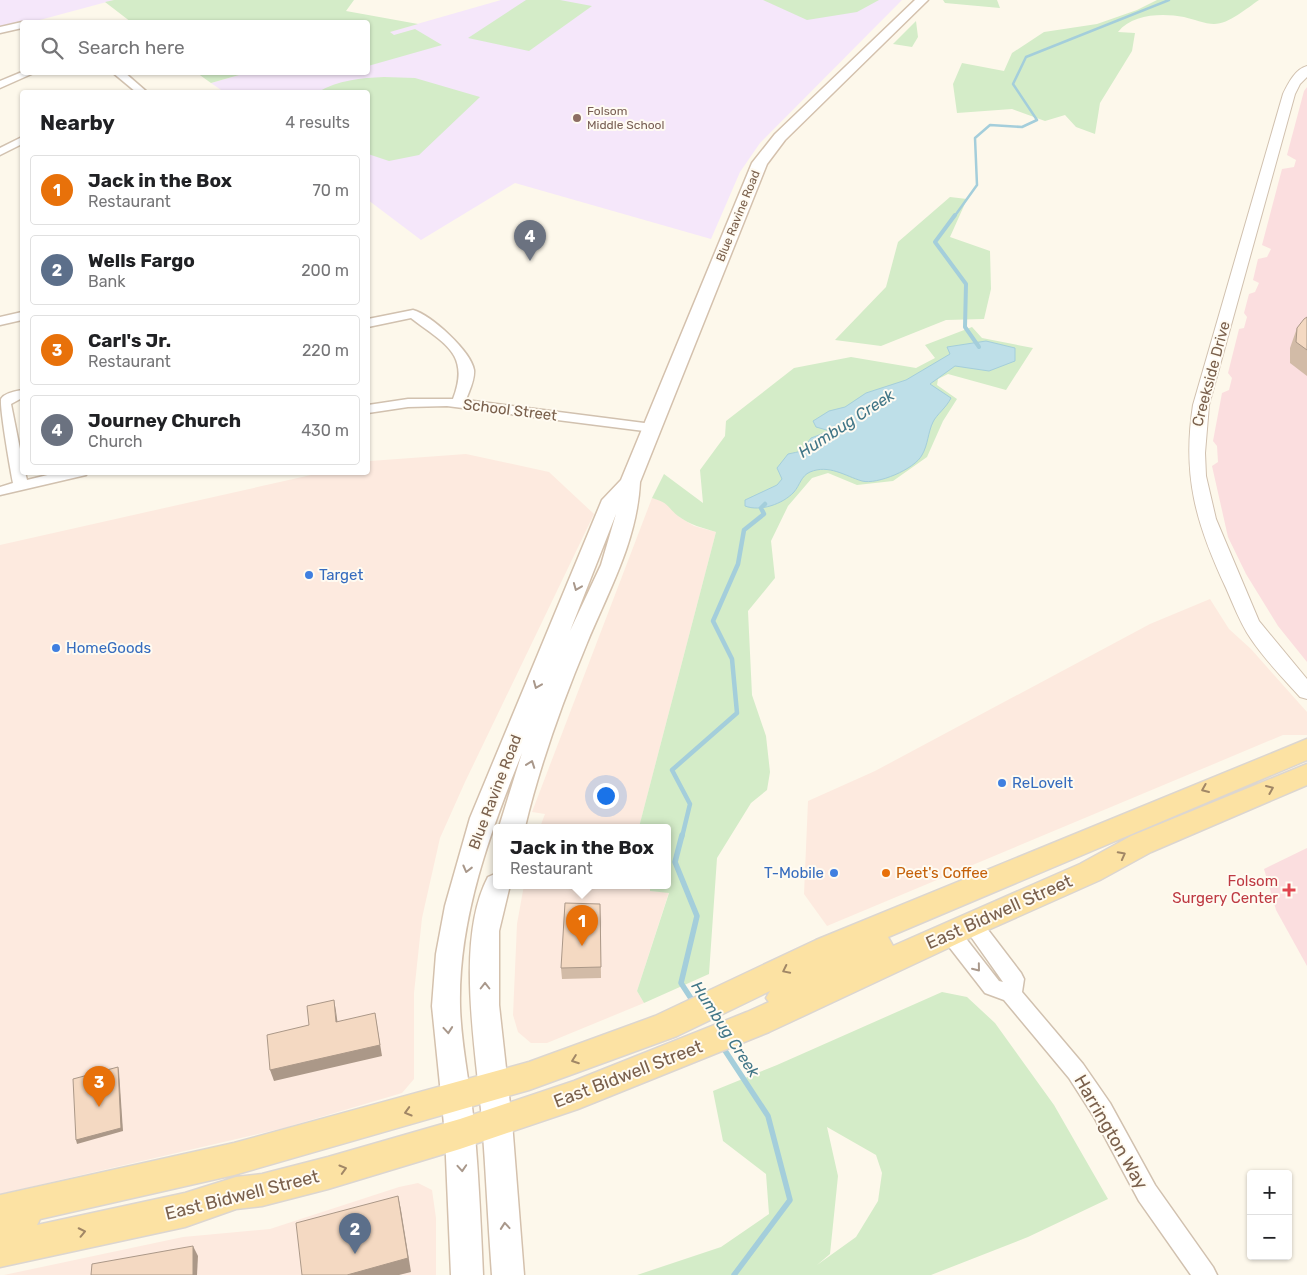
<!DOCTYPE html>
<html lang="en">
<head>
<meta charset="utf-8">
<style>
	:root { --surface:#fff; --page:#f2f2f2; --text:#202124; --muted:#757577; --line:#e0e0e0; --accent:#7c3aed }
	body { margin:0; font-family:Rubik,sans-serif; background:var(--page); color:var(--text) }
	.controls { position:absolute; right:15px; bottom:15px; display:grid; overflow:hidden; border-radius:5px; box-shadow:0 1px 4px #0004 }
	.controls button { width:45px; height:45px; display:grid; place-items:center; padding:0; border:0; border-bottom:1px solid var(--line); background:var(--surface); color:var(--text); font:25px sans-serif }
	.you { position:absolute; left:605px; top:795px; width:18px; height:18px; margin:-12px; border:4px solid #fff; border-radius:50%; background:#1a73e8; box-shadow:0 0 0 8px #1a73e833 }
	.badge { display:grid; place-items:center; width:32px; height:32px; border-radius:50%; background:var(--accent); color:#fff; font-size:16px; font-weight:700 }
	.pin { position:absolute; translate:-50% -41px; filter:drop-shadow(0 1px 2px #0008) }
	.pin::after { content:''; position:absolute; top:26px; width:18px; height:15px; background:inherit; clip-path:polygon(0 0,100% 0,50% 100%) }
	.popup { position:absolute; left:493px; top:824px; width:178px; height:65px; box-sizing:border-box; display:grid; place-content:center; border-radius:5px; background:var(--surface); filter:drop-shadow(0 1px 4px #0005); font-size:16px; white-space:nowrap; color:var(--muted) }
	.popup b { font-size:19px; color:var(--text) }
	.popup::after { content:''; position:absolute; left:50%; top:100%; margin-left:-10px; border:10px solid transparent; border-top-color:var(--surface) }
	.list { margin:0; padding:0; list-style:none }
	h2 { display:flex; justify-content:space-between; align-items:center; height:65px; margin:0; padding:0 20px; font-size:21px }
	h2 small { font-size:16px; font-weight:400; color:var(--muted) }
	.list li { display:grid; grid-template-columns:32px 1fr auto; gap:15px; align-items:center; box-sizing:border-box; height:70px; margin:0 10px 10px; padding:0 10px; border:1px solid var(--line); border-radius:5px }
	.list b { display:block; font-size:19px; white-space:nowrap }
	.list p { margin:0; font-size:16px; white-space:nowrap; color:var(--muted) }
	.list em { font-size:16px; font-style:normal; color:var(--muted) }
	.icon { flex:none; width:28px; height:28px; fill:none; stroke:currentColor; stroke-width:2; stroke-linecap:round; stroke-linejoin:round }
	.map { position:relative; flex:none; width:1307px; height:1275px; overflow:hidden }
	.search { position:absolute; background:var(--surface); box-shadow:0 1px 4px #0004; left:20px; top:20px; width:350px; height:55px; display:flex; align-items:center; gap:12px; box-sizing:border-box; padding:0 18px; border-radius:5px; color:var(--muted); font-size:19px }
	.panel { position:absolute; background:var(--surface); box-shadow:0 1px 4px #0004; left:20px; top:90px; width:350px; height:385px; border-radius:5px }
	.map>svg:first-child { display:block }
</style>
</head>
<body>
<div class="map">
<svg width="1307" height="1275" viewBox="0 0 1307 1275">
	<rect width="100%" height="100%" fill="#fdf8eb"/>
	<!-- commercial -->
	<g fill="#fdeadf">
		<polygon points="466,454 549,472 594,514 465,782 440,838 422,918 414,993 414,1079 402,1093 284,1128 0,1194 0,545 320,473 368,472 368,462 370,461"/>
		<polygon points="652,498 666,502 678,516 694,526 716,532 639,827 540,827 545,814 532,812"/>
		<polygon points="1210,599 1229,629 1251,649 1307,712 1307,735 1283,735 827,926 804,894 808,801 875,771 1150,624"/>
		<polygon points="524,885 650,885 650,891 669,892 637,991 644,1003 547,1043 531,1043 518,1032 513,1015 517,924"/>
		<polygon points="418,1183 432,1190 436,1218 436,1275 4,1275 183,1237 270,1229 399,1187"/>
	</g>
	<!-- education -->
	<g fill="#f5e7fa">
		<polygon points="0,0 114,0 36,21 0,28"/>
		<polygon points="501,0 902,0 760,143 740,172 711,239 515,183 421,240 368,200 368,92 224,92 211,83 246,73 368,72 368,38"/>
	</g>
	<!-- medical -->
	<g fill="#fbdedf">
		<polygon points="1307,87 1307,662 1278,626 1246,574 1228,537 1212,466 1218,462 1217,446 1213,441 1222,393 1229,390 1232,378 1228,373 1239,329 1244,328 1247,317 1244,313 1249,294 1255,292 1259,283 1253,280 1258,259 1267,257 1271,249 1262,245 1282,169 1294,167 1296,160 1287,155 1304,91"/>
		<polygon points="1307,848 1307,966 1276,910 1264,869"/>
	</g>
	<!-- green -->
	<g fill="#d4ecc8" fill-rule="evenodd">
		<polygon points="114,0 354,0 346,11 418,24 390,32 394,35 415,29 442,45 368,66 368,22 131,22 105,2"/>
		<polygon points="526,0 560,0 592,6 529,51 468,38"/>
		<polygon points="763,0 879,0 857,12 807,20"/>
		<polygon points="943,0 997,0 1000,8 945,3"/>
		<path d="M1157,0h102c-12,8 -30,24 -45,24 -9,0 -21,-5 -30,-7 -22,-4 -52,-3 -66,15l17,1 -3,18 -32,52 -5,31 -19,-7 -11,-12 -20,6 -33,-12 -55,4 -4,-29 9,-21 42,8 8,-18 32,-21 53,-8 40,-14z"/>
		<polygon points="916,21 918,37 912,47 893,44"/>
		<polygon points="197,73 197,72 246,73 211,83"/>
		<path d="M384,77l31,1 65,19 -61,58 -30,6 -21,-7v-62h-50c20,-12 43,-14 66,-15z"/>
		<polygon points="950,197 967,199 950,237 990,251 991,289 984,319 946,320 881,346 835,340 886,287 898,242"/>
		<path d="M972,327l10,11 51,10 -27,42 -58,-16 -10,5 -1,6 20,14 -14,22 -16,36 -34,24 -36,4 -29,-12 -16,5 -24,28 -17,35 4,37 -27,33 4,84 14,41 4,36 -3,18 -16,13 -34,55 -8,116 -65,29 -7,-12 32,-98 -19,-2v-6h17v-58h-28l77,-295c-13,-4 -26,-7 -38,-16 -12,-10 -9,-13 -26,-18l12,-24 39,29 -3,-33 25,-34 1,-15 68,-53 57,-11 65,11 19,-10 -10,-13z"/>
		<path d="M942,992l25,5 28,26 59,82 54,94 -80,38 -97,38h-294l84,-28 48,-33 -3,-40 -43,-33 -10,-50 64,-26zM827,1127l49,28 6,18 -4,28 -22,36 -39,28 13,-11 8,-78z"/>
	</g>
	<!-- water -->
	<path fill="#bedfe8" stroke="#a4cedb" d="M986,341l29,7v13l-26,10 -34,-5 -25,18 21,14c-5,10 -14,16 -18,24 -5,10 -5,23 -11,33 -7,14 -45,30 -60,26 -17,-5 -33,-17 -52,-9 -9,4 -10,13 -16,20 -11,12 -34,20 -49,14v-6l32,-15 5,-6 -5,-11 11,-14c24,-5 12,-2 23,-16l19,-7 -14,-4 -3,-6 16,-10 16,-4 21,-14 40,-13 44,-26 -3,-7z"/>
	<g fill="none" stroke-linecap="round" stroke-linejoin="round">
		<!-- stream-far3 -->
		<polyline stroke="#a4cedb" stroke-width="2.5" points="954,217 977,185 975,138 990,125 1022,127 1037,120 1013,84 1026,57 1169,0"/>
		<!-- stream-far2 -->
		<polyline stroke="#a4cedb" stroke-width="4" points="955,215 935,242 966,284 965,327 979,347"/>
		<!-- stream-far1 -->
		<polyline stroke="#a4cedb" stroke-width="4.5" points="682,837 690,804 672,770 737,713 732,659 713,621 738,564 744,530 764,514 761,508 765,504"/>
		<!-- stream -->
		<g stroke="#a4cedb" stroke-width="5.5">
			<polyline points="682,835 675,862 697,916 681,983 694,1003"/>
			<polyline points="722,1046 768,1116 790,1200 734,1275"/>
		</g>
		<defs>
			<g id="minor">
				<polygon points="22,22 22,28 0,33 0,27"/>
				<polygon points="22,72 36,72 0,88 0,81"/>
				<polygon points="112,72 124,72 147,92 136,92"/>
				<polygon points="22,137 22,144 0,155 0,148"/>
				<path d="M413,310c18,5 58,41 61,60 1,10 -5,21 -8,30l186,24 7,4 -7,4 -205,-26 -39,1 -40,6v-8l40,-6h45c18,-46 -10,-56 -42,-81l-43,9v-8z"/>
				<polygon points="22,312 22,320 0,325 0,317"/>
				<path d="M22,390v8l-11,6 11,55v13h3l2,8 33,-8h28l-2,3 -86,20v-8l13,-4c-3,-15 -13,-73 -12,-84 3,-6 15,-8 21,-9z"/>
				<polygon points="972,916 979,918 1021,973 1024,979 1022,992 1083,1064 1110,1103 1155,1185 1213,1267 1217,1275 1191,1275 1139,1201 1094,1117 1069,1078 1004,1000 985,993 943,939 940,933 943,927 950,925 957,927 999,981 1003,982 962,924 965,918"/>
			</g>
			<path id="tertiary" d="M1307,66v11l-7,7 -5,10 -86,311 -4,48 1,23 10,43 43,102 48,58v20l-7,-2c-17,-19 -35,-37 -49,-58 -11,-16 -17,-33 -25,-51 -30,-64 -44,-112 -33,-183l90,-311c5,-10 12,-25 24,-28z"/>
			<g id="secondary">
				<path d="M915,0h13l-143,140 -18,24 -127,318c-3,59 -31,108 -53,161 -25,60 -47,121 -62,184h-26l23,-74c-32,79 -64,166 -62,253 1,43 12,86 15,129 4,46 6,93 8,140h-32l-6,-141 -13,-128 4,-52 9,-48 25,-88 132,-318 19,-20 131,-317 23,-29zM616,514l-15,51 -31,66z"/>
				<path d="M497,873v12h13l-11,46v74l13,117 12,153h-32c-4,-52 -6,-104 -10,-155 -6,-70 -27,-180 6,-243z"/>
			</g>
			<path id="primary" d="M1307,739v21l-419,177 5,9 187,-82 51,-28 176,-72v21l-156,67 -51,28 -139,62 -192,90 -191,77 -118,40 -132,40 -66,17 -26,3 -51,18 -185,40v-72l234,-52 295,-81 126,-46 161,-76zM770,991l-4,7 3,4 -22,10 -173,69 -114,38 -132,38 -66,17 -26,3 -51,16 -148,32 3,-6 194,-44 295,-85 148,-54z"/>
		</defs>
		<!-- minor casing -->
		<use href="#minor" stroke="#d1c1af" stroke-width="3"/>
		<!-- tertiary casing -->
		<use href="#tertiary" stroke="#d1c1af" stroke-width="2"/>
		<!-- secondary casing -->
		<use href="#secondary" stroke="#d4c1ad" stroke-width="3"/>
		<!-- primary casing -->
		<use href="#primary" stroke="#dcd6d0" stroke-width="3"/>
		<!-- minor -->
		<use href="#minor" fill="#fff" fill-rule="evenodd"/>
		<!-- tertiary -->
		<use href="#tertiary" fill="#fff" fill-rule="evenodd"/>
		<!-- secondary -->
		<use href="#secondary" fill="#fff" fill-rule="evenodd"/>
		<!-- primary -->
		<use href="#primary" fill="#fce2a3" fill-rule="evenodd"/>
	</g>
	<!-- wall -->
	<g fill="#d2bba7">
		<polygon points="1307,317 1307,376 1290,363 1290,348 1297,328"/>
		<polygon points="600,904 601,978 562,979 561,968"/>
	</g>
	<!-- shaded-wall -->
	<g fill="#ab9888">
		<polygon points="334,1000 336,1011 339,1033 336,1022"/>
		<polygon points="375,1013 382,1056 274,1081 270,1070"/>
		<polygon points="118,1067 119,1071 123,1131 77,1144 76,1140"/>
		<polygon points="398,1196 401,1210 411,1272 399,1275 347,1275"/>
		<polygon points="193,1246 198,1256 197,1275 193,1275"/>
	</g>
	<!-- building -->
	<g fill="#f4d9c2" stroke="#ab9888">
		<polygon points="1307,317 1307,350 1296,342 1297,328 1304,319"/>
		<polygon points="565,903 600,904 601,967 561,968"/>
		<polygon points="334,1000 336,1022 375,1013 380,1045 270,1070 267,1035 309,1025 307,1006"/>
		<polygon points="118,1067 121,1128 76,1140 73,1079"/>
		<polygon points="398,1196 408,1258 347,1275 302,1275 296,1223"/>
		<polygon points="193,1246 193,1275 91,1275 92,1264"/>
	</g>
	<!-- one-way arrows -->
	<defs><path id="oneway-chevron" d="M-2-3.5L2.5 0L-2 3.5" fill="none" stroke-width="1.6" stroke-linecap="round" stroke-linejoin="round" transform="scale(1.25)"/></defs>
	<g stroke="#a9988b">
		<use href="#oneway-chevron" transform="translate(577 587) rotate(112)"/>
		<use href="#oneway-chevron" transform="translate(537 685) rotate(112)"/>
		<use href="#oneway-chevron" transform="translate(531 764) rotate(-70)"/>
		<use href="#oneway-chevron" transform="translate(467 869) rotate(104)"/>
		<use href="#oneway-chevron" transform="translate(977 968) rotate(51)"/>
		<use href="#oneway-chevron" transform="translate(485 986) rotate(-90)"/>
		<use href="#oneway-chevron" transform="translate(448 1030) rotate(85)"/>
		<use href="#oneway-chevron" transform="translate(462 1168) rotate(86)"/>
		<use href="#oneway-chevron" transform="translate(505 1226) rotate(-95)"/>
	</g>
	<g stroke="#a18766">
		<use href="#oneway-chevron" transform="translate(1205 789) rotate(157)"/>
		<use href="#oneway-chevron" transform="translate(1270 789) rotate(-23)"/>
		<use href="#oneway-chevron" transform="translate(1122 855) rotate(-28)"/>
		<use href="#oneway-chevron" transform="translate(786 970) rotate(154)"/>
		<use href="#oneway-chevron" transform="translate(575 1060) rotate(160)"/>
		<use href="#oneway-chevron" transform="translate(408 1112) rotate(164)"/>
		<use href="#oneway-chevron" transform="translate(343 1169) rotate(-16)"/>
		<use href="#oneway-chevron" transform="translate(82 1232) rotate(-12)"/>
	</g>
	<!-- markers -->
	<circle fill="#8d6e63" stroke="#fffbf2" stroke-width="2" cx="577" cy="118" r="5"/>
	<g fill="#3f7fe0" stroke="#fffbf2" stroke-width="2">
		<circle cx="309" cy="575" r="5"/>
		<circle cx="56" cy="648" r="5"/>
		<circle cx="1002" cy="783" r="5"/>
		<circle cx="834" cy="873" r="5"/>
	</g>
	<circle fill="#e8710a" stroke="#fffbf2" stroke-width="2" cx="886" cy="873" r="5"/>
	<path fill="#e0444e" stroke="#fffbf2" stroke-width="2" d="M1286.5 882.5h5v5h5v5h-5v5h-5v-5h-5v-5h5z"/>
	<g text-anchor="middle" stroke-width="4" stroke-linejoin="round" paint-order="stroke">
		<!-- far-education labels -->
		<g font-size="12" fill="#785e54" stroke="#fffbf2" text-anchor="start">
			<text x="587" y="115">Folsom<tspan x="587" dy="14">Middle School</tspan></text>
		</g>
		<!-- far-street labels -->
		<g font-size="12" fill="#7a604c" stroke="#fffbf2">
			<text transform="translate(738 216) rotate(-68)" y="4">Blue Ravine Road</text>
		</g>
		<!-- street labels -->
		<g font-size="15" fill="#7a604c" stroke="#fffbf2">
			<text transform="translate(1211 374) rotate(-75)" y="5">Creekside Drive</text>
			<text transform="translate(510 410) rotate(7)" y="5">School Street</text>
			<text transform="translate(495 792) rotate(-69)" y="5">Blue Ravine Road</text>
		</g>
		<!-- shop labels -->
		<g font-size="15" fill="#366cbe" stroke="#fffbf2" text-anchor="start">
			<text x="319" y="580">Target</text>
			<text x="66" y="653">HomeGoods</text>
			<text x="1012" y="788">ReLoveIt</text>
			<text x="824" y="878" text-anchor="end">T-Mobile</text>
		</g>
		<!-- food labels -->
		<g font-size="15" fill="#c56008" stroke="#fffbf2" text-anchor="start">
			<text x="896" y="878">Peet's Coffee</text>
		</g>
		<!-- health labels -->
		<g font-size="15" fill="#be3a42" stroke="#fffbf2" text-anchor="end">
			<text x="1278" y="886">Folsom<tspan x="1278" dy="17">Surgery Center</tspan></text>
		</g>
		<!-- water labels -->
		<g font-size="16" font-style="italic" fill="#417687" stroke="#fffbf2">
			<text transform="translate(846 423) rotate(-33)" y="6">Humbug Creek</text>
			<text transform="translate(726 1029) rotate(57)" y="6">Humbug Creek</text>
		</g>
		<!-- near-street labels -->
		<g font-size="18" fill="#7a604c" stroke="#fffbf2">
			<text transform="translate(999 912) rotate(-24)" y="6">East Bidwell Street</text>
			<text transform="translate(628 1074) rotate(-21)" y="6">East Bidwell Street</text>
			<text transform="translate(1111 1132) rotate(60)" y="6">Harrington Way</text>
			<text transform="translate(242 1195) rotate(-14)" y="6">East Bidwell Street</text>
		</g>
	</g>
</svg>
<div class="controls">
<button>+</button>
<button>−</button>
</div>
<div class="you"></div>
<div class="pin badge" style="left:582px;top:946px;background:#e8710a">1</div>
<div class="popup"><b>Jack in the Box</b>Restaurant</div>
<div class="pin badge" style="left:355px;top:1254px;background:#5c6f8a">2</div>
<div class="pin badge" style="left:99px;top:1107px;background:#e8710a">3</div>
<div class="pin badge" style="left:530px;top:261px;background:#6b7280">4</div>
<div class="search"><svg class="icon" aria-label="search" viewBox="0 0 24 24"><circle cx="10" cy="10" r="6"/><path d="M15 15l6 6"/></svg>Search here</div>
<section class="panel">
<h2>Nearby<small>4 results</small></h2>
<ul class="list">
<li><span class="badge" style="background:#e8710a">1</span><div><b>Jack in the Box</b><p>Restaurant</p></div><em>70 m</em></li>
<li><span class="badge" style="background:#5c6f8a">2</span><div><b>Wells Fargo</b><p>Bank</p></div><em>200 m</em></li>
<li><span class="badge" style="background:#e8710a">3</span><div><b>Carl's Jr.</b><p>Restaurant</p></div><em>220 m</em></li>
<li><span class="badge" style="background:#6b7280">4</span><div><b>Journey Church</b><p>Church</p></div><em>430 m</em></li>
</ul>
</section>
</div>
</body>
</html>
